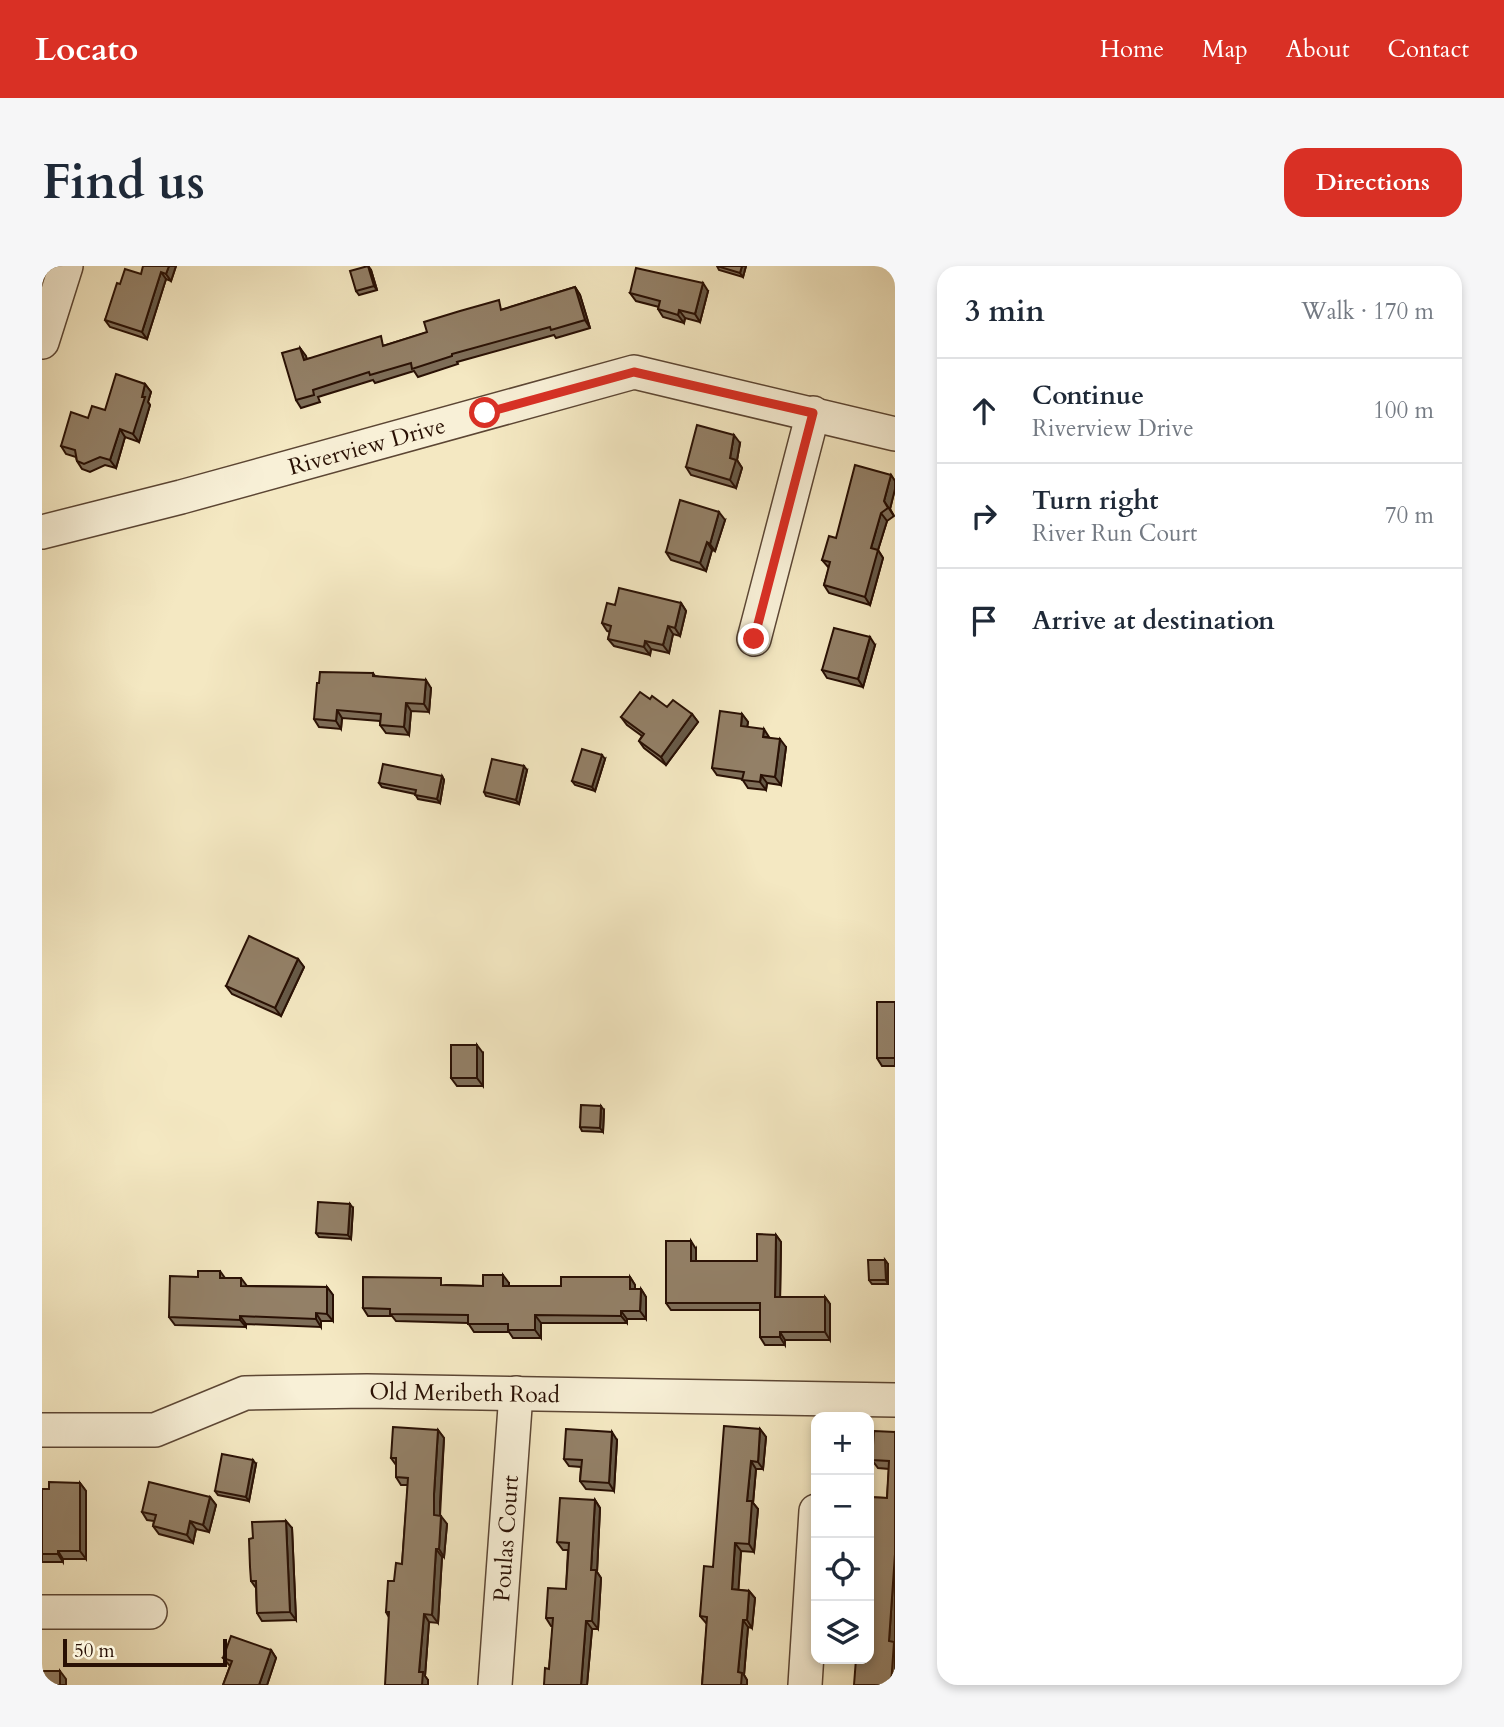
<!DOCTYPE html>
<html lang="en">
<head>
<meta charset="utf-8">
<style>
	:root { --surface:#fff; --page:#f6f6f7; --text:#1f2937; --muted:#747a83; --line:#e0e1e3; --accent:#d93025 }
	body { margin:0; font-family:Cardo,serif; background:var(--page); color:var(--text) }
	.controls { position:absolute; right:21px; bottom:21px; display:grid; overflow:hidden; border-radius:14px; box-shadow:0 4px 10px #0003 }
	.controls button { width:63px; height:63px; display:grid; place-items:center; padding:0; border:0; border-bottom:2px solid var(--line); background:var(--surface); color:var(--text); font:35px sans-serif }
	.scale { position:absolute; left:21px; bottom:18px; width:164px; box-sizing:border-box; padding-left:7px; border:4px solid #291004; border-top:0; font-size:19px; line-height:24px; white-space:nowrap; color:#291004; -webkit-text-stroke:5px #f8f0d7; paint-order:stroke }
	.stop { position:absolute; width:21px; height:21px; margin:-16px; border:5px solid #d93025; border-radius:50%; background:#fff }
	.stop.end { background:#d93025; border-color:#fff; box-shadow:0 2px 7px #0008 }
	.list { margin:0; padding:0; list-style:none }
	h2 { display:flex; justify-content:space-between; align-items:center; height:91px; margin:0; padding:0 28px; font-size:30px }
	h2 small { font-size:23px; font-weight:400; color:var(--muted) }
	.list li { display:grid; grid-template-columns:46px 1fr auto; gap:21px; align-items:center; box-sizing:border-box; height:105px; padding:0 28px; border-top:2px solid var(--line) }
	.list b { display:block; font-size:26px; white-space:nowrap }
	.list p { margin:0; font-size:23px; white-space:nowrap; color:var(--muted) }
	.list em { font-size:23px; font-style:normal; color:var(--muted) }
	.icon { flex:none; width:38px; height:38px; fill:none; stroke:currentColor; stroke-width:2; stroke-linecap:round; stroke-linejoin:round }
	.map { position:relative; flex:none; width:853px; height:1419px; overflow:hidden; border-radius:21px }
	header { display:flex; align-items:center; gap:42px; box-sizing:border-box; height:98px; padding:0 35px; background:var(--accent); color:#fff }
	header strong { font-size:33px }
	nav { display:flex; gap:38px; margin-inline-start:auto; font-size:24px }
	.intro { display:flex; align-items:center; justify-content:space-between; box-sizing:border-box; height:168px; padding:0 42px }
	h1 { margin:0; font-size:49px }
	.button { padding:18px 32px; border-radius:21px; background:var(--accent); color:#fff; font-size:24px; font-weight:700 }
	main { display:flex; gap:42px; padding:0 42px }
	aside { flex:1; background:var(--surface); border-radius:21px; box-shadow:0 4px 10px #0003 }
	.map>svg:first-child { display:block }
</style>
</head>
<body>
<header>
<strong>Locato</strong>
<nav><a>Home</a><a>Map</a><a>About</a><a>Contact</a></nav>
</header>
<div class="intro"><h1>Find us</h1><a class="button">Directions</a></div>
<main>
<div class="map">
<svg width="853" height="1419" viewBox="0 0 853 1419">
	<rect width="100%" height="100%" fill="#f4e8c2"/>
	<filter id="stains"><feTurbulence type="fractalNoise" baseFrequency=".00286" numOctaves="4"/><feColorMatrix values="0 0 0 0 .2 0 0 0 0 .09 0 0 0 0 .02 0 0 0 .5 -.17"/></filter>
	<radialGradient id="worn" r=".72"><stop offset=".6" stop-color="#630" stop-opacity="0"/><stop offset="1" stop-color="#630" stop-opacity=".3"/></radialGradient>
	<g fill="none" stroke-linecap="round" stroke-linejoin="round">
		<defs>
			<g id="minor">
				<polyline points="0,76 24,0"/>
				<path id="s1" d="M0,266l139,-35 453,-125 261,62"/>
				<polyline points="712,373 771,147"/>
				<path id="s2" d="M0,1164h113l90,-37 122,-2 528,9"/>
				<polyline points="0,1346 108,1346"/>
				<path id="s3" d="M453,1419l21,-292"/>
				<polyline points="763,1419 774,1245"/>
			</g>
		</defs>
		<!-- minor casing -->
		<use href="#minor" stroke="#5c4634" stroke-width="36"/>
		<!-- minor -->
		<use href="#minor" stroke="#f8f0d7" stroke-width="33"/>
	</g>
	<!-- wall -->
	<g fill="#7e6e59" stroke="#291004" stroke-width="2">
		<polygon points="134,0 129,15 124,13 105,73 68,61 63,54 78,18 99,8"/>
		<polygon points="326,0 329,4 335,24 317,29 314,25"/>
		<polygon points="675,0 704,0 701,11 677,4"/>
		<polygon points="533,21 538,29 548,62 514,72 512,69 415,96 416,98 376,111 372,105 333,117 331,114 276,131 278,136 259,142 254,134 258,82 265,93 344,79"/>
		<polygon points="666,25 658,56 643,52 642,57 621,51 616,43 617,41 594,35 588,27"/>
		<polygon points="103,118 109,126 106,136 108,139 97,176 83,171 74,202 63,199 48,206 40,203 35,195 34,191 24,188 19,180 46,152 63,144"/>
		<polygon points="698,177 695,194 700,202 694,222 649,209 644,201"/>
		<polygon points="849,209 853,215 853,223 848,243 852,250 845,255 836,284 841,292 828,339 787,327 782,319 787,302 780,294 794,272"/>
		<polygon points="683,254 673,285 670,284 664,305 629,294 624,286"/>
		<polygon points="639,337 644,345 638,370 631,368 627,387 609,383 608,389 572,380 566,373 568,366 565,365 560,357 573,339"/>
		<polygon points="833,379 821,421 785,412 780,404"/>
		<polygon points="331,407 333,410 389,422 387,446 369,445 367,469 344,467 338,459 338,455 300,452 299,463 277,461 272,453"/>
		<polygon points="608,433 625,441 650,448 656,456 624,499 602,482 597,475 600,470 585,459 579,451"/>
		<polygon points="700,448 706,456 705,461 744,481 739,519 725,517 724,524 706,522 700,513 675,509 670,502"/>
		<polygon points="563,493 553,525 533,519 530,515"/>
		<polygon points="485,504 477,538 444,530 442,526"/>
		<polygon points="400,510 402,514 398,537 376,533 373,528 340,521 337,517"/>
		<polygon points="256,693 262,701 239,750 190,728 184,720"/>
		<polygon points="853,736 853,800 840,800 835,792"/>
		<polygon points="441,787 441,820 415,820 409,812"/>
		<polygon points="562,844 561,866 540,865 538,861"/>
		<polygon points="311,942 309,973 277,971 274,967"/>
		<polygon points="734,969 739,976 738,1031 783,1031 788,1038 788,1074 743,1074 743,1079 723,1079 718,1071 718,1044 629,1044 624,1037 654,983 654,995 715,995"/>
		<polygon points="843,994 846,998 846,1018 830,1018 827,1014"/>
		<polygon points="178,1005 183,1012 199,1012 205,1020 285,1021 291,1029 291,1055 279,1055 279,1061 204,1058 204,1061 133,1059 127,1051 156,1011"/>
		<polygon points="588,1011 593,1019 593,1023 599,1023 604,1031 604,1053 585,1053 585,1057 499,1057 499,1072 471,1072 467,1066 432,1066 426,1057 354,1055 350,1050 326,1050 321,1042 404,1019 441,1020 467,1017 467,1020 519,1020"/>
		<polygon points="718,1163 724,1171 721,1203 714,1203 711,1237 716,1243 712,1286 699,1285 696,1324 707,1325 713,1332 710,1362 706,1361 702,1409 705,1414 705,1419 660,1419 665,1358 658,1350 671,1301"/>
		<polygon points="396,1164 402,1172 398,1250 405,1258 402,1291 400,1291 396,1357 387,1356 383,1410 386,1414 386,1419 344,1346 352,1315 360,1298 366,1219 359,1219 354,1211 354,1199 349,1192"/>
		<polygon points="853,1166 853,1419 827,1393 828,1267 827,1264 827,1231 845,1232 847,1203 836,1202 830,1194"/>
		<polygon points="575,1174 572,1225 544,1223 538,1215 539,1201 527,1200 522,1193"/>
		<polygon points="214,1198 207,1235 176,1229 173,1225"/>
		<polygon points="38,1217 44,1225 44,1293 21,1293 21,1296 0,1296 0,1223 7,1223"/>
		<polygon points="168,1231 174,1239 167,1266 154,1263 151,1277 117,1268 111,1260 112,1255 105,1254 100,1246"/>
		<polygon points="553,1234 558,1242 555,1306 559,1312 556,1363 550,1363 545,1419 502,1419 507,1403 511,1360 509,1360 504,1352 524,1323 526,1284 521,1284 515,1276"/>
		<polygon points="250,1262 254,1354 220,1355 215,1347 214,1322 209,1315 211,1272"/>
		<polygon points="229,1384 234,1392 225,1419 181,1419 188,1400 181,1392"/>
	</g>
	<!-- shaded-wall -->
	<g fill="#675a48" stroke="#291004" stroke-width="2">
		<polygon points="127,0 134,0 129,15 124,8"/>
		<polygon points="326,0 329,4 335,24 332,20"/>
		<polygon points="700,0 704,0 701,11 698,7"/>
		<polygon points="119,6 124,13 105,73 100,66"/>
		<polygon points="661,17 666,25 658,56 653,48"/>
		<polygon points="533,21 538,29 548,62 543,54"/>
		<polygon points="637,44 643,52 642,57 636,49"/>
		<polygon points="258,82 264,90 267,102 262,94"/>
		<polygon points="103,118 109,126 106,136 108,139 97,176 91,168"/>
		<polygon points="78,163 83,171 74,202 68,194"/>
		<polygon points="692,169 698,177 695,194 700,202 694,222 688,214 688,192"/>
		<polygon points="849,209 853,215 853,223 848,243 852,250 842,235"/>
		<polygon points="677,246 683,254 673,285 668,278"/>
		<polygon points="839,247 845,255 836,284 841,292 828,339 823,331 829,282"/>
		<polygon points="665,276 670,284 664,305 658,297"/>
		<polygon points="639,337 644,345 638,370 633,362"/>
		<polygon points="626,360 631,368 627,387 621,379"/>
		<polygon points="828,371 833,379 821,421 816,413"/>
		<polygon points="603,375 609,383 608,389 602,381"/>
		<polygon points="384,414 389,422 387,446 382,438"/>
		<polygon points="364,437 369,445 367,469 362,461"/>
		<polygon points="295,444 300,452 299,463 294,455"/>
		<polygon points="650,448 656,456 624,499 619,491"/>
		<polygon points="700,448 706,456 704,468 699,460"/>
		<polygon points="722,463 727,471 721,471"/>
		<polygon points="738,473 744,481 739,519 733,511"/>
		<polygon points="560,489 563,493 553,525 550,521"/>
		<polygon points="482,500 485,504 477,538 474,534"/>
		<polygon points="719,509 725,517 724,524 718,516"/>
		<polygon points="400,510 402,514 398,537 395,533"/>
		<polygon points="256,693 262,701 239,750 233,742"/>
		<polygon points="435,779 441,787 441,820 435,812"/>
		<polygon points="559,840 562,844 561,866 558,862"/>
		<polygon points="308,938 311,942 309,973 306,969"/>
		<polygon points="734,969 739,976 738,1039 733,1031"/>
		<polygon points="649,975 654,983 654,1002 649,995"/>
		<polygon points="843,994 846,998 846,1018 844,1014"/>
		<polygon points="461,1009 467,1017 467,1028 461,1020"/>
		<polygon points="588,1011 593,1019 593,1031 588,1023"/>
		<polygon points="285,1021 291,1029 291,1055 285,1048"/>
		<polygon points="599,1023 604,1031 604,1053 598,1045"/>
		<polygon points="783,1031 788,1038 788,1074 783,1066"/>
		<polygon points="579,1045 585,1053 585,1057 579,1050"/>
		<polygon points="274,1047 279,1055 279,1061 274,1053"/>
		<polygon points="493,1049 499,1057 499,1072 493,1064"/>
		<polygon points="198,1050 204,1058 204,1061 198,1054"/>
		<polygon points="738,1066 743,1074 743,1079 738,1071"/>
		<polygon points="718,1163 724,1171 721,1203 716,1196"/>
		<polygon points="396,1164 402,1172 398,1236 398,1257 392,1249 392,1228"/>
		<polygon points="570,1166 575,1174 572,1225 567,1217"/>
		<polygon points="211,1194 214,1198 207,1235 204,1231"/>
		<polygon points="709,1195 714,1203 711,1237 716,1243 712,1286 707,1278 705,1235"/>
		<polygon points="38,1217 44,1225 44,1293 38,1285"/>
		<polygon points="168,1231 174,1239 167,1266 161,1259"/>
		<polygon points="553,1234 558,1242 555,1306 559,1312 556,1363 550,1355 549,1304"/>
		<polygon points="399,1250 405,1258 402,1291 397,1283"/>
		<polygon points="148,1255 154,1263 151,1277 145,1269"/>
		<polygon points="244,1255 250,1262 254,1354 248,1346"/>
		<polygon points="693,1277 699,1285 696,1331 690,1323"/>
		<polygon points="394,1283 400,1291 396,1357 390,1349"/>
		<polygon points="16,1285 21,1293 21,1296 16,1288"/>
		<polygon points="853,1288 853,1419 849,1419 847,1375"/>
		<polygon points="707,1325 713,1332 710,1362 705,1354"/>
		<polygon points="382,1348 387,1356 383,1410 386,1414 386,1419 380,1419 377,1406"/>
		<polygon points="701,1354 706,1361 702,1409 705,1414 705,1419 699,1419 696,1406"/>
		<polygon points="544,1355 550,1363 545,1419 539,1419"/>
		<polygon points="229,1384 234,1392 225,1419 217,1419"/>
		<polygon points="18,1405 24,1413 24,1419 18,1419"/>
	</g>
	<!-- building -->
	<g fill="#938067" stroke="#291004" stroke-width="2">
		<polygon points="101,0 127,0 124,8 119,6 100,66 63,54 75,17 78,18 83,3 99,8"/>
		<polygon points="326,0 332,20 314,25 308,5"/>
		<polygon points="675,0 700,0 698,7"/>
		<polygon points="594,2 661,17 653,48 637,44 636,49 616,43 618,35 588,27"/>
		<polygon points="533,21 543,54 509,64 508,61 410,88 410,90 370,103 369,97 328,109 327,106 271,124 272,129 254,134 240,87 258,82 262,94 339,70 341,80 385,66 382,56 418,45 457,34 459,44"/>
		<polygon points="74,108 103,118 100,131 103,131 91,168 78,163 68,194 58,191 42,198 35,195 33,184 19,180 29,146 46,152 50,140 63,144"/>
		<polygon points="655,159 692,169 688,192 694,194 688,214 644,201"/>
		<polygon points="813,199 849,209 842,235 846,242 839,247 829,282 836,284 823,331 782,319 788,296 780,294 787,270 794,272"/>
		<polygon points="638,234 677,246 668,278 665,276 658,297 624,286"/>
		<polygon points="577,322 639,337 633,362 626,360 621,379 603,375 602,381 566,373 569,360 560,357 565,337 573,339"/>
		<polygon points="792,362 828,371 816,413 780,404"/>
		<polygon points="278,406 331,407 331,410 384,414 382,438 364,437 362,461 338,459 339,448 295,444 294,455 272,453 275,417 277,417"/>
		<polygon points="598,426 608,433 610,430 625,441 631,434 650,448 619,491 597,475 602,468 579,451"/>
		<polygon points="678,445 700,448 699,460 722,463 721,471 738,473 733,511 719,509 718,516 700,514 702,506 670,502"/>
		<polygon points="540,483 560,489 550,521 530,515"/>
		<polygon points="450,493 482,500 474,534 442,526"/>
		<polygon points="341,498 400,510 395,533 373,529 374,524 337,517"/>
		<polygon points="207,670 256,693 233,742 184,720"/>
		<rect x="835" y="736" width="18" height="56"/>
		<rect x="409" y="779" width="26" height="33"/>
		<polygon points="539,839 559,840 558,862 538,861"/>
		<polygon points="276,936 308,938 306,969 274,967"/>
		<polygon points="715,968 734,969 733,1031 783,1031 783,1066 738,1066 738,1071 718,1071 718,1037 624,1037 624,975 649,975 649,995 715,995"/>
		<polygon points="826,994 843,994 844,1014 827,1014"/>
		<polygon points="156,1005 178,1005 178,1012 199,1012 199,1020 285,1021 285,1048 274,1047 274,1053 198,1050 198,1054 127,1051 128,1010 156,1011"/>
		<polygon points="441,1009 461,1009 461,1020 519,1020 519,1011 588,1011 588,1023 599,1023 598,1045 579,1045 579,1050 493,1049 493,1064 466,1064 466,1058 426,1058 426,1049 348,1048 348,1043 321,1042 321,1011 399,1012 399,1019 441,1020"/>
		<polygon points="682,1160 718,1163 716,1196 709,1195 705,1235 710,1235 707,1278 693,1277 690,1323 707,1325 705,1354 701,1354 696,1406 700,1407 699,1419 660,1419 665,1351 658,1350 662,1300 671,1301"/>
		<polygon points="351,1161 396,1164 392,1228 392,1249 399,1250 397,1283 394,1283 390,1349 382,1348 377,1406 381,1406 380,1419 343,1419 347,1346 344,1346 346,1315 352,1315 354,1297 360,1298 366,1212 354,1211 354,1192 349,1192"/>
		<polygon points="524,1163 570,1166 567,1217 538,1215 540,1194 522,1193"/>
		<polygon points="832,1165 853,1166 853,1288 847,1375 852,1376 849,1419 812,1419 814,1393 827,1393 827,1293 829,1262 827,1262 827,1231 845,1232 847,1195 830,1194"/>
		<polygon points="180,1188 211,1194 204,1231 173,1225"/>
		<polygon points="7,1216 38,1217 38,1285 16,1285 16,1288 0,1288 0,1223 7,1223"/>
		<polygon points="107,1216 168,1231 161,1259 148,1255 145,1269 111,1260 114,1249 100,1246"/>
		<polygon points="518,1232 553,1234 549,1304 554,1304 550,1355 544,1355 539,1419 502,1419 503,1402 507,1403 511,1352 504,1352 506,1322 524,1323 527,1277 515,1276"/>
		<polygon points="244,1255 248,1346 215,1347 214,1315 209,1315 208,1301 207,1273 211,1272 210,1256"/>
		<polygon points="189,1370 229,1384 217,1419 181,1419 190,1395 181,1392"/>
		<rect x="0" y="1405" width="18" height="14"/>
	</g>
	<g fill="none" stroke-linecap="round" stroke-linejoin="round">
		<!-- route -->
		<polyline stroke="#d93025" stroke-width="9" points="443,147 592,106 771,147 712,373"/>
	</g>
	<g text-anchor="middle" stroke-width="5" stroke-linejoin="round" paint-order="stroke">
		<!-- street labels -->
		<g font-size="23" fill="#291004" stroke="#f8f0d7">
			<text dy="8" stroke="none"><textPath href="#s1" startOffset="336">Riverview Drive</textPath></text>
			<text dy="8" stroke="none"><textPath href="#s2" startOffset="430">Old Meribeth Road</textPath></text>
			<text dy="8" stroke="none"><textPath href="#s3" startOffset="147">Poulas Court</textPath></text>
		</g>
	</g>
	<rect width="100%" height="100%" filter="url(#stains)"/>
	<rect width="100%" height="100%" fill="url(#worn)"/>
</svg>
<div class="controls">
<button>+</button>
<button>−</button>
<button><svg class="icon" aria-label="locate" viewBox="0 0 24 24"><circle cx="12" cy="12" r="6"/><path d="M12 2v4M12 18v4M2 12h4M18 12h4"/></svg></button>
<button><svg class="icon" aria-label="layers" viewBox="0 0 24 24"><path d="M12 4l9 5-9 5-9-5zM3 14l9 5 9-5"/></svg></button>
</div>
<div class="scale">50 m</div>
<div class="stop" style="left:443px;top:147px"></div>
<div class="stop end" style="left:712px;top:373px"></div>
</div>
<aside>
<h2>3 min<small>Walk · 170 m</small></h2>
<ul class="list">
<li><svg class="icon" aria-label="ahead" viewBox="0 0 24 24"><path d="M12 20V5M6 11l6-6 6 6"/></svg><div><b>Continue</b><p>Riverview Drive</p></div><em>100 m</em></li>
<li><svg class="icon" aria-label="right" viewBox="0 0 24 24"><path d="M7 20v-9h11M14 6l5 5-5 5"/></svg><div><b>Turn right</b><p>River Run Court</p></div><em>70 m</em></li>
<li><svg class="icon" aria-label="arrive" viewBox="0 0 24 24"><path d="M6 21V4h12l-3 4 3 4H6"/></svg><div><b>Arrive at destination</b></div></li>
</ul>
</aside>
</main>
</body>
</html>
